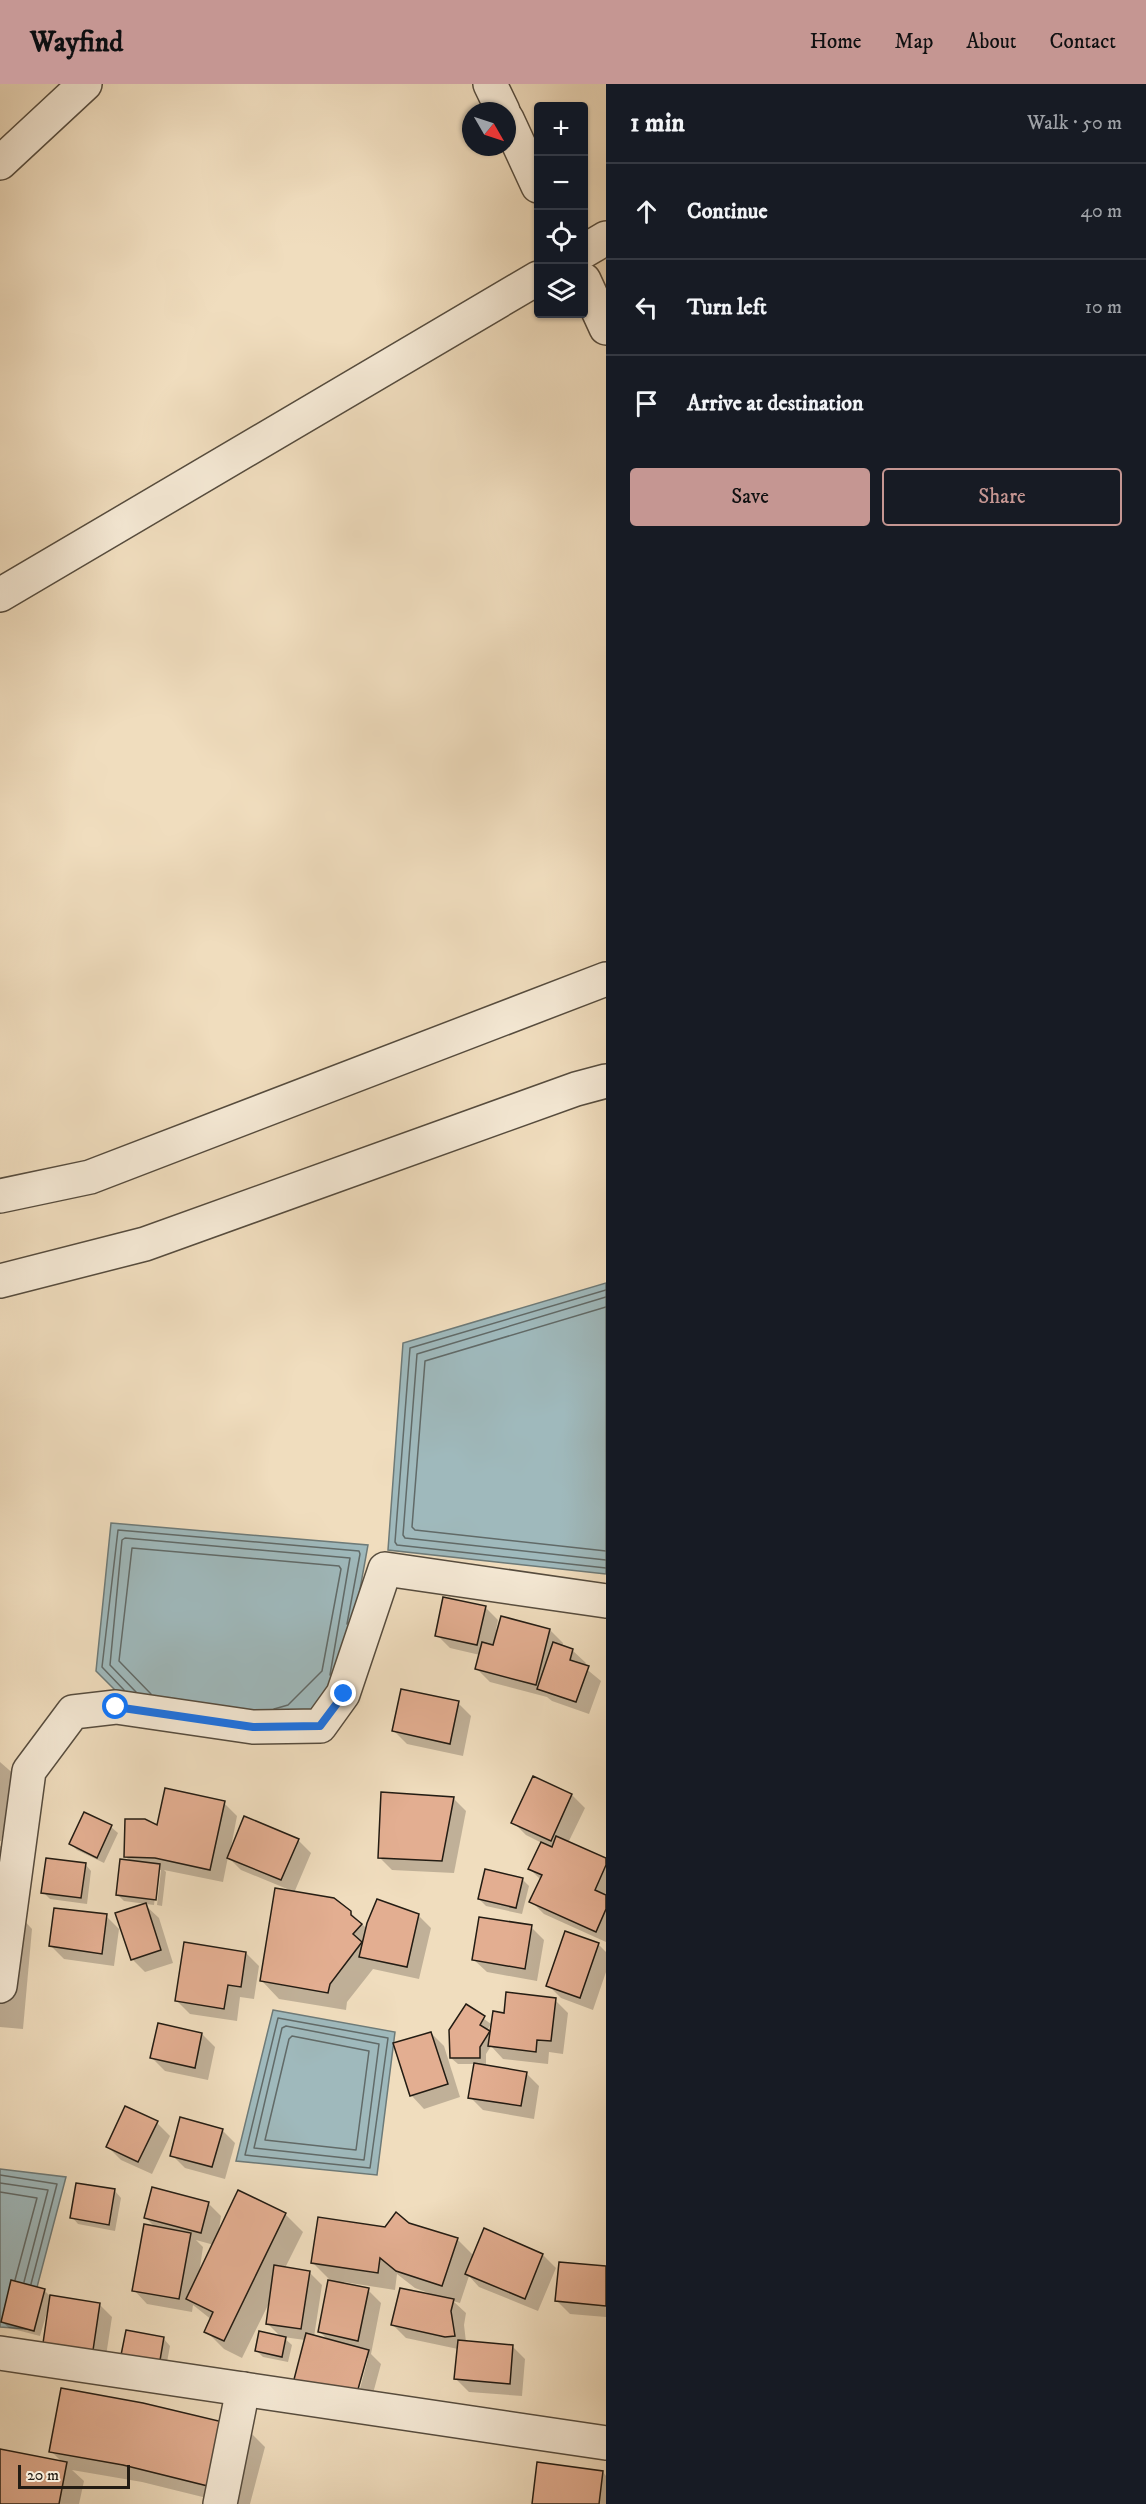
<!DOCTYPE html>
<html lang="en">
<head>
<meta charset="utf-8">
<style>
	:root { --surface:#171b24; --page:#242831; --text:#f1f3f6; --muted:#9ea1a6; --line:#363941; --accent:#c59692 }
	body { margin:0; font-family:"IM FELL DW Pica",serif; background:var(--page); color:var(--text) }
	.controls { position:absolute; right:18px; top:18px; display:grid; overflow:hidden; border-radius:6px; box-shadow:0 2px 4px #0004 }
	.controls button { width:54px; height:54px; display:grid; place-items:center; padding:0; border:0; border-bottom:2px solid var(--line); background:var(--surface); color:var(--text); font:30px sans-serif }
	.compass { position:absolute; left:462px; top:18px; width:54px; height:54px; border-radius:50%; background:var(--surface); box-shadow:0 2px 4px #0004; rotate:129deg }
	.scale { position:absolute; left:18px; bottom:15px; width:112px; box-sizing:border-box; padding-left:6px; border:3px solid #231c13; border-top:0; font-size:16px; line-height:21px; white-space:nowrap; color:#231c13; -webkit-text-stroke:4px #f5e9d5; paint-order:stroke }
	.stop { position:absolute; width:18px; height:18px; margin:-14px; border:4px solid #1a73e8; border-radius:50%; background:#fff }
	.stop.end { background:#1a73e8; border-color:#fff; box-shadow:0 2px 6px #0008 }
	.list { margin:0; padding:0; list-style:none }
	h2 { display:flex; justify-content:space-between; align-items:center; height:78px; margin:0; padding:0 24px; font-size:26px }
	h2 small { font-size:20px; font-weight:400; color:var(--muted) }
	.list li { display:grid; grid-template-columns:39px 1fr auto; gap:18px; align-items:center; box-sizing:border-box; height:96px; padding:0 24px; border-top:2px solid var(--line) }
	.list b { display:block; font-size:22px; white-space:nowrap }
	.list em { font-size:20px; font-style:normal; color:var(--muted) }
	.actions { display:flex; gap:12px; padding:18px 24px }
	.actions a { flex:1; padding:14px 0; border:2px solid var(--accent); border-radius:6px; text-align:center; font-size:21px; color:var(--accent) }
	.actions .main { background:var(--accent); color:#111 }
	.icon { flex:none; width:33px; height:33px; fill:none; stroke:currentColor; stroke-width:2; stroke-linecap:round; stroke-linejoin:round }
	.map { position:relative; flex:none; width:606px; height:2420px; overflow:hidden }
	header { display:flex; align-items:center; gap:36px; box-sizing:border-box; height:84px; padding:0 30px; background:var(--accent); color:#111 }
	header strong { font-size:28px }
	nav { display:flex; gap:33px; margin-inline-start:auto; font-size:21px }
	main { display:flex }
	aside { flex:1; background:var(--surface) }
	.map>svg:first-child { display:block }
</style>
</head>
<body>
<header>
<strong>Wayfind</strong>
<nav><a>Home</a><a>Map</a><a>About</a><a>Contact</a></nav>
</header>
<main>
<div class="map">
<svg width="606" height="2420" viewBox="0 0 606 2420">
	<rect width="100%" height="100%" fill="#f0ddbe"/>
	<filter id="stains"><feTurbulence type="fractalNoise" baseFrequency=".00333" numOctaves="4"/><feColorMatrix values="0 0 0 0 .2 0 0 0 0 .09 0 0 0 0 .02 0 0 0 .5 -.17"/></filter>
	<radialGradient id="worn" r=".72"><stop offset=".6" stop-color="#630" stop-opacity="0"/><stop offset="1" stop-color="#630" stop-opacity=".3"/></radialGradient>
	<!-- water -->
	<g fill="#9fb9bc" stroke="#6d7a78" stroke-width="1.5">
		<polygon points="606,1199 606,1490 388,1466 403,1259"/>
		<polygon points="111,1439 368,1461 343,1599 299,1642 144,1635 96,1587"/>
		<polygon points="273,1926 395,1948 377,2091 236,2077"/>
		<polygon points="0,2085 66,2093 26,2245 0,2243"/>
	</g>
	<!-- shadow -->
	<g fill="#0003" fill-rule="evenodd">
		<polygon points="485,1523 498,1536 496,1546 550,1546 563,1559 562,1563 572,1566 586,1579 584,1583 601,1597 589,1630 552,1617 547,1613 490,1598 477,1585 480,1571 450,1564 437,1551"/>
		<polygon points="458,1619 471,1632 463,1672 407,1660 394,1647"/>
		<polygon points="0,1678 16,1692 1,1757 0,1757"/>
		<polygon points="534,1694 572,1711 585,1724 568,1759 606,1776 606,1858 544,1830 531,1817 541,1796 530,1785 542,1759 526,1751 513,1738"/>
		<polygon points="453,1714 466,1727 454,1789 392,1786 379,1773"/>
		<polygon points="224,1719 237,1732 231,1763 298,1756 311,1769 294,1809 350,1828 367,1845 418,1831 431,1844 419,1895 373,1885 347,1918 346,1926 279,1915 262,1897 292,1807 241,1786 228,1773 223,1798 164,1786 166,1788 162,1822 157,1821 161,1786 158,1786 154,1821 124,1817 118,1811 131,1778 126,1773 158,1743"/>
		<polygon points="111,1743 118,1749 104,1779 77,1766 71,1760"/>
		<polygon points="0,1762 12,1764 0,1812"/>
		<polygon points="85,1780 91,1787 87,1820 50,1815 43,1808"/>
		<polygon points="522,1795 529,1802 522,1830 486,1822 479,1815"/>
		<polygon points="145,1821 159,1834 173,1879 145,1888 132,1875"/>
		<polygon points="0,1830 19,1831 32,1845 23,1945 0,1943"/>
		<polygon points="106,1832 119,1845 114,1882 64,1875 51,1862"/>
		<polygon points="531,1843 544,1856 537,1897 487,1888 473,1875"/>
		<polygon points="598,1860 606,1868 606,1888 593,1926 561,1914 548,1901"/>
		<polygon points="246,1869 259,1882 254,1915 240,1913 237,1937 190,1930 177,1917"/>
		<polygon points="555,1916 568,1929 563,1970 549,1968 548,1980 503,1975 491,1962 486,1970 486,1983 526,1989 539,2002 534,2035 483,2026 470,2013 475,1980 458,1980 451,1974 466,1922 491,1940 487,1947 491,1951 506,1930"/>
		<polygon points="431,1949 444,1962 460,2013 424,2025 411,2011"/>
		<polygon points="202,1950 215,1963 208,1996 165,1987 152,1974"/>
		<polygon points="157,2039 170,2052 152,2090 121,2076 108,2063"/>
		<polygon points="222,2046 235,2059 225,2095 185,2084 172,2071"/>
		<polygon points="77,2100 115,2107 121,2114 115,2147 78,2140 72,2133"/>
		<path d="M153,2105l55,14 13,13 -3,20 21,-44 46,22 18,18 -18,36 24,4 13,13 -8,52 15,4 -10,-10 11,-51 -17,-17 6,-44 67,10 11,-15 12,10 48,15 17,17 11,-26 58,25 13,13 -18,43 -59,-24 -10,-11 -9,27 -7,-2 13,12 -2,12 2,17 46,4 13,13 -3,37 -53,-4 -13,-13 2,-30 -52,-11 -13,-13 8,-35 30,6v-2l-16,-6 -18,-14 -2,16 -51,-8v3l24,5 13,13 -10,51 10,10 -15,55 -61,-15 -13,-13 13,-51 -22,-3 9,8 -4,17 -25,-5 -6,-6 3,-18 22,5 -15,-15 4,-24 -29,59 -18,-9 -18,-18 6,-11 -19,-15 -1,7 -45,-8 -13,-14 11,-64 11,2 -11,-11zM196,2156l18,5 -15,29 4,-27zM365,2274h3l-15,57 -3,-1z"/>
		<polygon points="606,2184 606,2233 570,2230 557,2217"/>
		<polygon points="44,2206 51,2213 99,2220 112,2233 104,2285 49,2229 47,2228 40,2252 9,2244 2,2238"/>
		<polygon points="164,2255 170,2262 164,2294 127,2287"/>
		<polygon points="247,2345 265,2363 250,2420 231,2420 142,2398 72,2386 84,2397 79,2420 0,2420 0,2367 63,2379 51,2367"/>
		<polygon points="603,2388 606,2392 606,2420 533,2420"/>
	</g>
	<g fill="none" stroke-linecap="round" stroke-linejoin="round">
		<!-- shore -->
		<g stroke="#616a68" stroke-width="1.5">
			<polyline points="606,1206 410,1264 395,1458 397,1461 606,1484"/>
			<polyline points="606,1213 417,1270 403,1451 405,1454 606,1476"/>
			<polyline points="606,1223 425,1277 412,1443 415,1446 606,1467"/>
			<polyline points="124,1606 102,1583 118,1446 359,1467 360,1470 347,1540"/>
			<polyline points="136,1608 110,1581 122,1456 125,1454 350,1474 330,1591"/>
			<polyline points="151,1610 119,1577 132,1464 339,1482 341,1485 322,1587 288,1621 274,1625"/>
			<polygon points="278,1934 388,1954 370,2084 245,2071"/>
			<polygon points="286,1942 379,1960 364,2076 254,2064 282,1944"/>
			<polygon points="292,1952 369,1967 356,2066 265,2056 289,1955"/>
			<polyline points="0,2091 57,2100 31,2200"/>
			<polyline points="0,2099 48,2106 24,2198"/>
			<polyline points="0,2108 37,2114 15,2196"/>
		</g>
	</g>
	<!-- building -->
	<g fill="#e3ae91" stroke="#231c13" stroke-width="1.5">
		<polygon points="443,1513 486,1522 477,1561 435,1552"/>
		<polygon points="501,1532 550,1545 536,1601 475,1585 482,1558 493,1561"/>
		<polygon points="553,1558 573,1565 570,1576 589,1582 576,1618 537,1605"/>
		<polygon points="401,1605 459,1617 450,1660 392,1647"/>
		<polygon points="533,1692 572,1710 551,1757 511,1739"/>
		<polygon points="165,1704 225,1717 210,1786 155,1774 124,1773 125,1735 145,1735 157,1741"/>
		<polygon points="381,1708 454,1713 442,1777 378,1774"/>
		<polygon points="84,1728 112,1741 97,1774 69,1760"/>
		<polygon points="244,1732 299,1755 281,1796 227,1774"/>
		<polygon points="556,1752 606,1774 606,1781 595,1806 606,1811 606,1825 596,1848 529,1818 542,1791 528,1785 541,1758 552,1763"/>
		<polygon points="46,1774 86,1779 81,1814 41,1809"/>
		<polygon points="120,1775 160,1780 156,1816 116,1811"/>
		<polygon points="485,1785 523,1794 516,1824 478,1815"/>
		<polygon points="275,1804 334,1814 351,1827 351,1831 362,1840 353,1850 362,1858 330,1900 328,1909 260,1897"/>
		<polygon points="377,1815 419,1830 407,1883 359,1873 367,1839"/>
		<polygon points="146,1819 161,1866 131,1876 115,1829"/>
		<polygon points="54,1824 107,1830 102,1870 49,1862"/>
		<polygon points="479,1833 532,1841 525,1885 472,1876"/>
		<polygon points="565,1847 599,1859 580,1914 546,1902"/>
		<polygon points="184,1858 246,1868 241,1903 228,1901 224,1925 175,1917"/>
		<polygon points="506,1908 556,1914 551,1957 537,1956 536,1968 488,1962 493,1927 504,1929"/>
		<polygon points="466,1920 485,1932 480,1941 490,1947 480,1963 480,1974 450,1974 449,1946"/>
		<polygon points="158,1939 202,1949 195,1984 150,1974"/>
		<polygon points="431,1948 448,2000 410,2012 393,1959"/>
		<polygon points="474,1979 527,1988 521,2022 468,2014"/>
		<polygon points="125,2022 158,2037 138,2078 106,2063"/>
		<polygon points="180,2033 223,2045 212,2083 170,2072"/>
		<polygon points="76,2099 115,2105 109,2141 70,2134"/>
		<polygon points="152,2103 209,2118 201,2149 144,2134"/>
		<polygon points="238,2106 286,2129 224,2257 204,2248 213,2228 186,2215"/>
		<polygon points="396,2128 409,2139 458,2154 442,2202 396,2187 380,2174 378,2189 311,2179 318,2133 385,2143"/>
		<polygon points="144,2140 191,2149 179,2215 132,2207"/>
		<polygon points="484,2144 543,2170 525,2215 465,2190"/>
		<polygon points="559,2178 606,2182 606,2222 555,2217"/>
		<polygon points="274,2181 310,2187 301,2245 266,2240"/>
		<polygon points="11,2196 45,2205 34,2247 1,2238"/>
		<polygon points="328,2196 369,2204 358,2257 318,2248"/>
		<polygon points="400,2204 454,2215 451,2227 455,2252 445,2253 391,2241"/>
		<polygon points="50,2211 100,2219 92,2273 42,2266"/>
		<polygon points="126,2246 164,2253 158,2288 119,2281"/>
		<polygon points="259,2247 286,2253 282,2273 255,2267"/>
		<polygon points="306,2249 369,2266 353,2323 291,2307"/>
		<polygon points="458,2256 513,2261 510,2300 454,2295"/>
		<polygon points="61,2304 143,2319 248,2344 232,2408 123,2381 49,2368"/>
		<polygon points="0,2365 67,2378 59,2420 0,2420"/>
		<polygon points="537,2378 603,2387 599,2420 532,2420"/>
	</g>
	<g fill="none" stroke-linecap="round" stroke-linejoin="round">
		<defs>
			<g id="minor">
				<polyline points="490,0 503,27"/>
				<polyline points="507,35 538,102"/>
				<polyline points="0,79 85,0"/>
				<polyline points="584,167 606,154"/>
				<polyline points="584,196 606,244"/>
				<polyline points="0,511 538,194"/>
				<polyline points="0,1112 90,1093 606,895"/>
				<polyline points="0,1197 145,1160 576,1005 606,997"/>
				<polyline points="0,1902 29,1687 73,1628 116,1623 253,1643 320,1642 343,1610 385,1485 606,1517"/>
				<polyline points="0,2269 606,2359"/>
				<polyline points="220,2420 243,2305"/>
			</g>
		</defs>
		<!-- minor casing -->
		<use href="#minor" stroke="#564c3e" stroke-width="36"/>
		<!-- minor -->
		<use href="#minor" stroke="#f5e9d5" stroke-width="33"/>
	</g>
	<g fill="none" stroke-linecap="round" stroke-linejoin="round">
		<!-- route -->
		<polyline stroke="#1a73e8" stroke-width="8" points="116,1623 253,1643 320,1642 344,1610"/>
	</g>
	<rect width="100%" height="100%" filter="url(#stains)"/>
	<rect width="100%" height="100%" fill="url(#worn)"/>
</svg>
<div class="controls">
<button>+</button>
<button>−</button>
<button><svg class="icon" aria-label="locate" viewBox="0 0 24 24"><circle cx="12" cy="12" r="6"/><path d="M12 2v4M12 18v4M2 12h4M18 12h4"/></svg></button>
<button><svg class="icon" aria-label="layers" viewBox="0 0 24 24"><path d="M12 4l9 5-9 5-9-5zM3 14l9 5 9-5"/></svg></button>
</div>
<svg class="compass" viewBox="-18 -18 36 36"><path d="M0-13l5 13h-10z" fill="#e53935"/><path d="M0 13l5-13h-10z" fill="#9ea1a6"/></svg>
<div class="scale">20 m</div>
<div class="stop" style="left:116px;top:1623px"></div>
<div class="stop end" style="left:344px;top:1610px"></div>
</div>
<aside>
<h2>1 min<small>Walk · 50 m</small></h2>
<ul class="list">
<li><svg class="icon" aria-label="ahead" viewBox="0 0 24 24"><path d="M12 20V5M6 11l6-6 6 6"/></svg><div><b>Continue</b></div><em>40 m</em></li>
<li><svg class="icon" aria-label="left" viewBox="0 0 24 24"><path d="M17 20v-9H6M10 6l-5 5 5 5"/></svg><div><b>Turn left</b></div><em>10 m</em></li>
<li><svg class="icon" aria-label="arrive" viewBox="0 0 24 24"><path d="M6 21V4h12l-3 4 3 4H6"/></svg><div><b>Arrive at destination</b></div></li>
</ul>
<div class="actions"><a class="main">Save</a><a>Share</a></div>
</aside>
</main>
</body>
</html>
